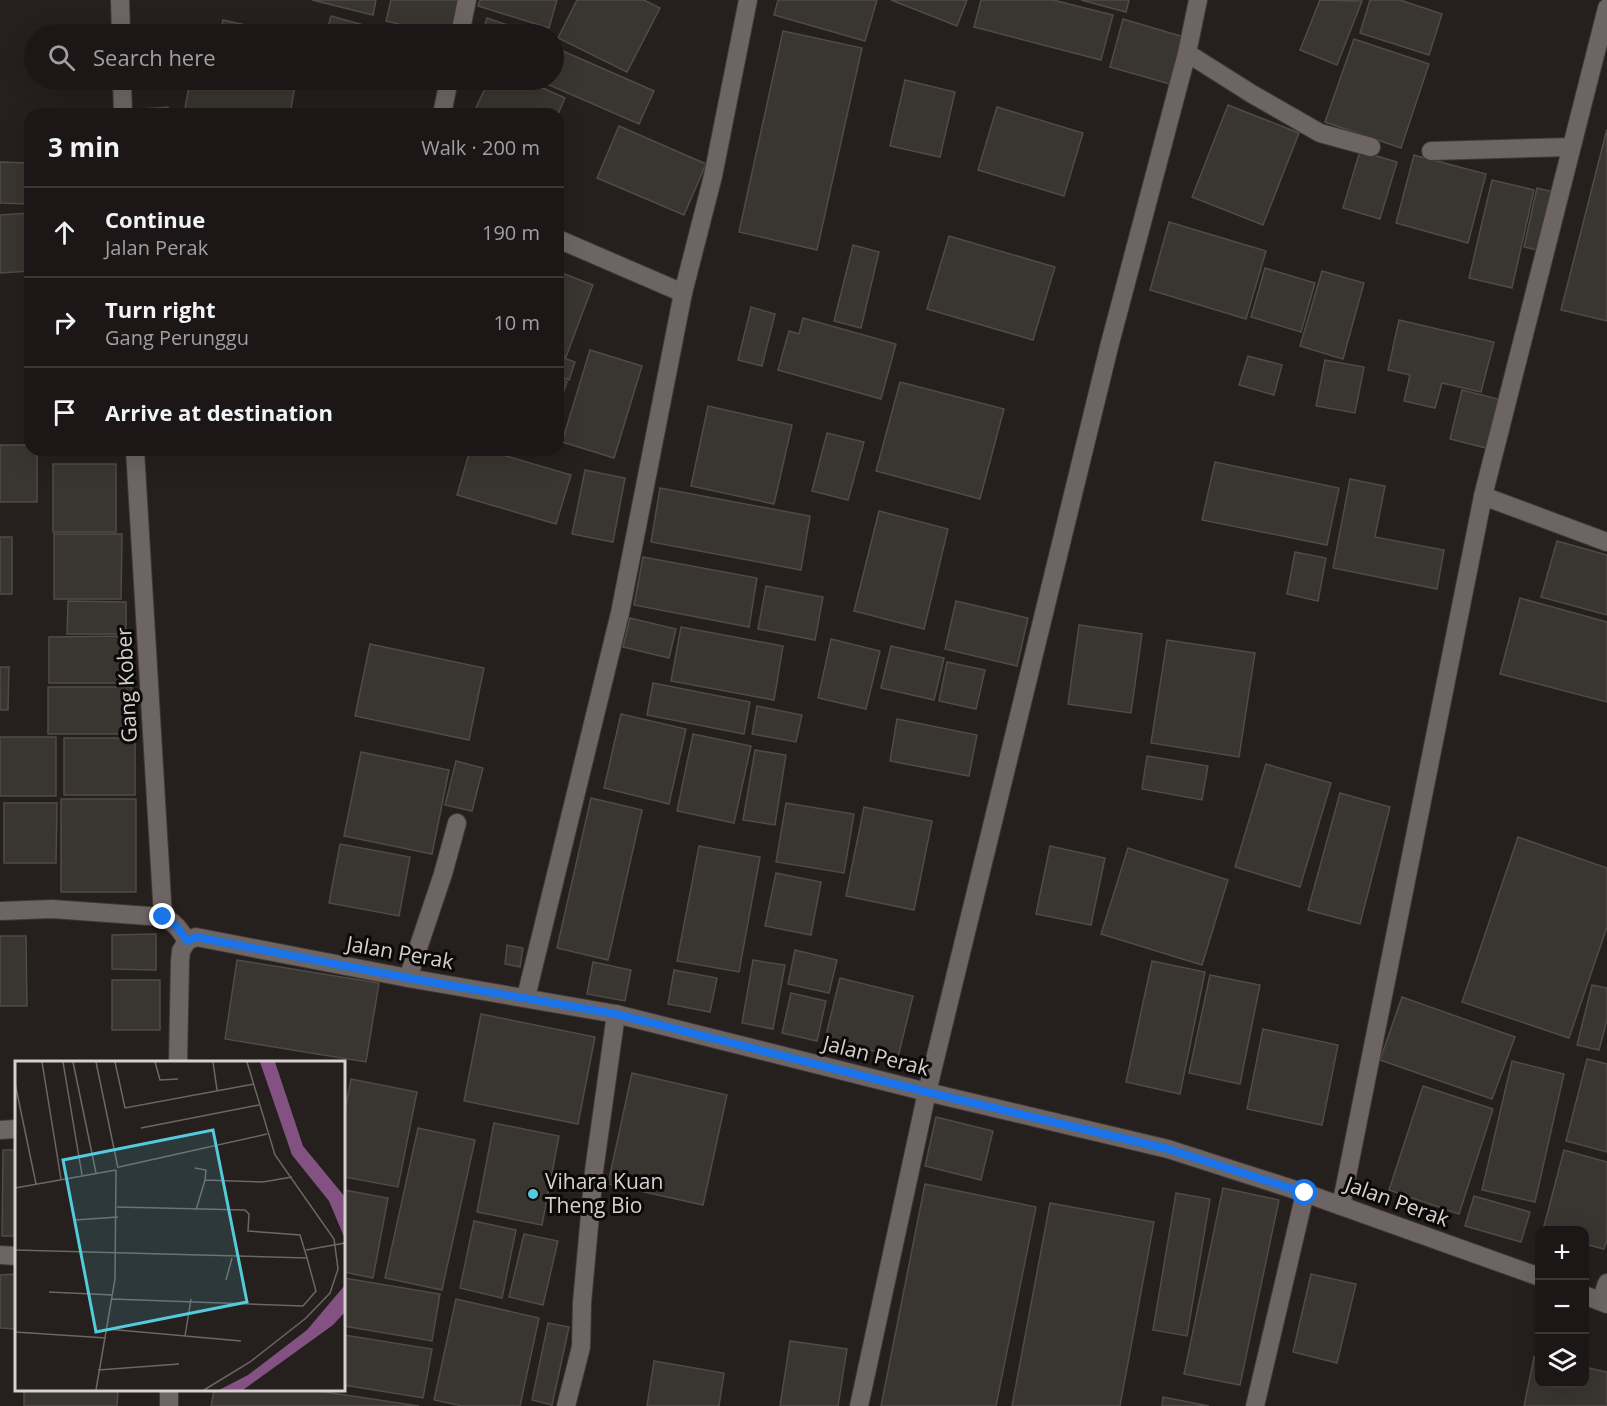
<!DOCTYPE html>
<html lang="en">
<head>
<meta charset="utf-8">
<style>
	:root { --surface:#1c1716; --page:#292423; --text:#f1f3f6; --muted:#a09fa1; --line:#3a3635 }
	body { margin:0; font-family:"Open Sans",sans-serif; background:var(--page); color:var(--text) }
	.controls { position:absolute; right:18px; bottom:18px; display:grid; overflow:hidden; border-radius:12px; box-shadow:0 6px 24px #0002 }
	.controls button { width:54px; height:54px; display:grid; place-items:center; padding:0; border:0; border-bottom:2px solid var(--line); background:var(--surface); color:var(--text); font:30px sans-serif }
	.stop { position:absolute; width:18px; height:18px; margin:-14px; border:4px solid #1a73e8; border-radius:50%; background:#fff }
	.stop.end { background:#1a73e8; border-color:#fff; box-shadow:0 2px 6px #0008 }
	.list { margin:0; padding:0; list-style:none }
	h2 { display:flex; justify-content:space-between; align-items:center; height:78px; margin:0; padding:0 24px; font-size:26px }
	h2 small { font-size:20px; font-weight:400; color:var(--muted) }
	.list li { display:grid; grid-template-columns:39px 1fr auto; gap:18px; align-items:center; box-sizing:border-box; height:90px; padding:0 24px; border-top:2px solid var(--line) }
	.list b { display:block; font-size:22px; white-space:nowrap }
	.list p { margin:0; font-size:20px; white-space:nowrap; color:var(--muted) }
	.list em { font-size:20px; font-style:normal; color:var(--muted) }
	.icon { flex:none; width:33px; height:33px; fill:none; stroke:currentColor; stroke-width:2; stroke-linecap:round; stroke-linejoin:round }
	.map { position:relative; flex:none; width:1607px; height:1406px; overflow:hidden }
	.search { position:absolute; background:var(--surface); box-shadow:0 6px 24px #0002; left:24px; top:24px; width:540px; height:66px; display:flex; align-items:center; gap:15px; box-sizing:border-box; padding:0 21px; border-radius:33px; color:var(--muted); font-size:22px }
	.panel { position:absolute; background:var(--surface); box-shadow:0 6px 24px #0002; left:24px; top:108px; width:540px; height:348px; border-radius:18px }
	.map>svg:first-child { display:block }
</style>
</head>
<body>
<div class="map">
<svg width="1607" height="1406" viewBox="0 0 1607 1406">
	<rect width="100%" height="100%" fill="#251f1d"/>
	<!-- building -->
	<g fill="#393530" stroke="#504b46" stroke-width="1.5">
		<polygon points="312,0 376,0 373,15"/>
		<polygon points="391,0 465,0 456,34 438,34 386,21"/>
		<polygon points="480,0 557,0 549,28 478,6"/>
		<polygon points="577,0 644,0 660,8 627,72 558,38"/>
		<polygon points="778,0 877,0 865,41 774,15"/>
		<polygon points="891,0 967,0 957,26"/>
		<polygon points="981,0 1053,0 1113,15 1101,60 974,27"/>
		<polygon points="1081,0 1129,0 1126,12"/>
		<polygon points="1320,0 1362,1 1337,65 1300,50"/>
		<polygon points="1370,0 1400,0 1442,14 1429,55 1360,33"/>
		<polygon points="331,16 396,34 326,34"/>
		<polygon points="487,18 534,34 482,34"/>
		<polygon points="1123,19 1184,37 1170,84 1110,67"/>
		<polygon points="223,20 286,34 220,34"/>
		<polygon points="783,31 862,48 817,250 739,232"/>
		<polygon points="1354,39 1429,64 1401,148 1325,122"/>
		<polygon points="556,48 654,91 639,124 542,82 543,80 554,80 554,53"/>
		<polygon points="190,80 296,80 290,114 184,114"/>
		<polygon points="489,80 525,80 565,98 558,114 473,114"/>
		<polygon points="905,80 955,92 940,157 890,146"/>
		<polygon points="1228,105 1299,133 1263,225 1192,197"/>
		<polygon points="168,107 168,114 142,114 142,109"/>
		<polygon points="997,107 1083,133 1064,196 978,170"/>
		<polygon points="619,126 706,164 684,215 597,178"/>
		<polygon points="1607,129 1607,321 1561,310"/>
		<polygon points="1360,151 1397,162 1380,219 1343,208"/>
		<polygon points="1414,155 1486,174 1468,243 1396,223"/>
		<polygon points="0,162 30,163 28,204 0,203"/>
		<polygon points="1492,180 1534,190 1512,288 1469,278"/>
		<polygon points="1537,188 1554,192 1542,251 1524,247"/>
		<polygon points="30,213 30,271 0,273 0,215"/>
		<polygon points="1169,222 1266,251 1246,319 1150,290"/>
		<polygon points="949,236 1055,267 1033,340 927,309"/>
		<polygon points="853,245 879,252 861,328 834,321"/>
		<polygon points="1265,268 1315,283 1301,332 1251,317"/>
		<polygon points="1322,271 1364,283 1343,359 1300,346"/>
		<polygon points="562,273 593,285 566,357 558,354 558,285"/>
		<polygon points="751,307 775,314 762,366 738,360"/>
		<polygon points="803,318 896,344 881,399 778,370 789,331 799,334"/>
		<polygon points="1399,320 1494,342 1481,392 1442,383 1435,408 1404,401 1410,375 1388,370"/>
		<polygon points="590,350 642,366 614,458 562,442"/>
		<polygon points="558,356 575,362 569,380 558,376"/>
		<polygon points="1248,356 1282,365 1274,395 1239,385"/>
		<polygon points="1325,360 1364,367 1355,413 1316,406"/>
		<polygon points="558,378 567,382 558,407"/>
		<polygon points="900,382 1004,409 980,499 876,471"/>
		<polygon points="1462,390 1502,400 1490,449 1450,439"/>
		<polygon points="708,406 792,425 774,504 691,486"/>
		<polygon points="827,433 864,442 848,500 812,491"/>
		<polygon points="0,445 30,445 30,450 37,450 37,502 0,502"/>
		<polygon points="470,450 486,450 571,475 556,524 457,495"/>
		<polygon points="1215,462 1339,488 1327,545 1202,520"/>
		<rect x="53" y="464" width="63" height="68"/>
		<polygon points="585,470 625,478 613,542 572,534"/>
		<polygon points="1350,479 1385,486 1375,537 1444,550 1437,589 1333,568"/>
		<polygon points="660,488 810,516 801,570 651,542"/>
		<polygon points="879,511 948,529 924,629 854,611"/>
		<polygon points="54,534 122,534 121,599 54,599"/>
		<rect x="0" y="537" width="12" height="57"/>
		<polygon points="1557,541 1607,555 1607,615 1541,597"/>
		<polygon points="1295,552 1326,558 1318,601 1287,594"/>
		<polygon points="643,557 757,578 749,627 634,605"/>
		<polygon points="766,586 823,597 815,640 758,629"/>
		<polygon points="1520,598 1607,622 1607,702 1500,674"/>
		<polygon points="68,601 126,602 126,634 67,634"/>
		<polygon points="956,601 1028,618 1017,666 945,649"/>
		<polygon points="630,618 676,629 669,658 623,647"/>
		<polygon points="1079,625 1142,634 1131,713 1068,704"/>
		<polygon points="681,627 783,646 774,700 671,681"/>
		<polygon points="128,636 128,683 49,683 49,637"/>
		<polygon points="831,639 880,651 866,709 818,698"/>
		<polygon points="1167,640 1255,653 1239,757 1151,743"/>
		<polygon points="370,644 484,668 469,740 355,716"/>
		<polygon points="891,646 944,658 934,700 881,688"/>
		<polygon points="947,662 985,670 976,709 939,701"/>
		<polygon points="0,667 9,667 8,710 0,710"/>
		<polygon points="653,683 750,702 744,734 647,715"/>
		<polygon points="48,687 132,687 131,734 48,734"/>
		<polygon points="757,706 802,715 796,742 752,734"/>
		<polygon points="621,714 686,729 669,804 604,788"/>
		<polygon points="897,719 977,735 969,776 890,761"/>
		<polygon points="693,734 751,746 734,823 677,811"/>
		<rect x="0" y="737" width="56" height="59"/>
		<rect x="64" y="738" width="71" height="57"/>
		<polygon points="755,750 786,755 775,825 743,820"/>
		<polygon points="361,752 449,770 432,854 344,836"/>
		<polygon points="1147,756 1208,766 1202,800 1142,789"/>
		<polygon points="456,761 483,768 472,811 445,805"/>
		<polygon points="1266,764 1331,783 1300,887 1235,867"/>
		<polygon points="1340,793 1390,807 1360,924 1308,910"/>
		<polygon points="591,798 642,810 608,960 557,948"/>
		<rect x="61" y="799" width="75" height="93"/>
		<polygon points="4,803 57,803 56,863 4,863"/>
		<polygon points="786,803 854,814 844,873 776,862"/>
		<polygon points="864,807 932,821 914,910 846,896"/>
		<polygon points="1518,837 1607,868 1607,927 1569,1038 1462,1002"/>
		<polygon points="340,844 410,857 399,916 329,903"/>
		<polygon points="699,846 760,857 739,972 677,961"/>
		<polygon points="1050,846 1105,858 1091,925 1036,914"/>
		<polygon points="1128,848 1228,880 1202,965 1101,934"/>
		<polygon points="776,873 821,882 811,935 765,926"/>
		<polygon points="156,934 156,970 112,969 112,935"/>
		<polygon points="0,936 26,936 27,1006 0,1006"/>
		<polygon points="507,945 523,948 520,967 505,964"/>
		<polygon points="795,950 837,960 829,993 788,984"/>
		<polygon points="237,960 379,983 366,1062 225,1039"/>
		<polygon points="753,960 785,965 773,1029 742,1023"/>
		<polygon points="1152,961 1205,972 1180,1094 1126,1082"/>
		<polygon points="593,962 631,970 625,1001 587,994"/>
		<polygon points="674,970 717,978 710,1012 668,1004"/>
		<polygon points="1210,975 1260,985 1240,1084 1189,1073"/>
		<polygon points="840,978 913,996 898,1057 825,1039"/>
		<rect x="112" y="980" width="48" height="50"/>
		<polygon points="1592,985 1607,988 1607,1020 1599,1050 1577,1045"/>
		<polygon points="791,993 826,1001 817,1041 782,1033"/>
		<polygon points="1402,997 1515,1037 1492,1099 1380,1060"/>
		<polygon points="481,1014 595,1037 578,1124 464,1101"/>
		<polygon points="1263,1029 1338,1045 1322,1125 1247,1109"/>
		<polygon points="1587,1059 1607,1064 1607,1152 1566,1141"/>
		<polygon points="1512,1061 1564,1074 1535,1202 1482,1190"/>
		<polygon points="632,1073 727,1095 703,1205 608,1184"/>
		<polygon points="351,1079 417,1092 398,1187 344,1177 344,1115"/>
		<polygon points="1423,1086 1493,1109 1459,1214 1389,1190"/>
		<polygon points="936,1117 993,1131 981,1180 925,1166"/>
		<polygon points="494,1123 559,1136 542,1225 477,1212"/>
		<polygon points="418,1128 475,1140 442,1290 385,1278"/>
		<polygon points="3,1150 16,1150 16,1236 2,1236"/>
		<polygon points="1564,1150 1607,1162 1607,1240 1604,1249 1584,1244 1584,1230 1543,1230"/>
		<polygon points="925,1184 1036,1207 996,1406 881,1406"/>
		<polygon points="1223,1188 1279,1200 1240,1385 1184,1374"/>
		<polygon points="344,1190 388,1198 373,1278 344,1272"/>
		<polygon points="1176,1193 1210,1199 1187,1336 1153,1330"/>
		<polygon points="1474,1196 1530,1212 1521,1242 1465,1226"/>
		<polygon points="1050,1203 1154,1222 1120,1406 1012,1406"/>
		<polygon points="474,1221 516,1230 502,1298 460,1288"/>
		<polygon points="524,1234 558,1241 543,1305 509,1297"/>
		<polygon points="16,1274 16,1329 0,1328 0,1275"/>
		<polygon points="1311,1274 1356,1284 1337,1363 1293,1352"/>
		<polygon points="344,1278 440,1294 432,1341 344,1326"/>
		<polygon points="456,1299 539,1318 520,1406 462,1406 434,1400"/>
		<polygon points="548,1323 569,1327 552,1405 532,1400"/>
		<polygon points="344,1335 432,1349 423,1398 344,1385"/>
		<polygon points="790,1341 847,1349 838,1406 780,1406"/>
		<polygon points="1534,1357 1540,1358 1540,1384 1584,1384 1584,1367 1607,1372 1607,1406 1524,1406"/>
		<polygon points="654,1361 724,1373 719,1406 647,1406"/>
		<polygon points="24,1390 118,1390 117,1406 24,1406"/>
		<polygon points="214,1390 312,1390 419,1406 211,1406"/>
		<polygon points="1163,1397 1209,1406 1162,1406"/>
	</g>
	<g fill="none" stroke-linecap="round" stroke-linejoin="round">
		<defs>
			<polyline id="lane" points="408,978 443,874 457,823"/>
			<g id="street">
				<polyline points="120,0 121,34"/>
				<polyline points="460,34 467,0"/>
				<polyline points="1187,53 1252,94 1320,133 1371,147"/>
				<polyline points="122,80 123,114"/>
				<polyline points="442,114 449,80"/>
				<polyline points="1431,151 1571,147"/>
				<polyline points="558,239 683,293"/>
				<polyline points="135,450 163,917"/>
				<polyline points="1483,496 1607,542"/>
				<path d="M0,911l52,-2 111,8c12,5 17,13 24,24"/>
				<polyline points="187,941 196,937 408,978 616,1014 927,1092 1168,1149 1305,1193 1540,1277"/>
				<polyline points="526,997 620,613 683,293 713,176 748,0"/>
				<polyline points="178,1062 180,961 181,951 187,941"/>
				<polyline points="0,1130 16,1129"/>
				<polyline points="1341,1206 1483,496 1607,8"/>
				<polyline points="0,1255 16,1256"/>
				<polyline points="1584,1295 1607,1304"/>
				<polyline points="1601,1301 1607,1283"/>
				<polyline points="169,1406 169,1390"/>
				<polyline points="566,1406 581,1347 582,1303 594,1171 616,1014"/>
				<polyline points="859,1406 927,1092 1109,347 1187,53 1198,0"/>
				<polyline points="1255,1406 1305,1193"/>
			</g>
		</defs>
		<!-- lane casing -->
		<use href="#lane" stroke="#3e3937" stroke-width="20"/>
		<!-- street casing -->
		<use href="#street" stroke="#3e3937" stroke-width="20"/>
		<!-- lane -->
		<use href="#lane" stroke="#6d6563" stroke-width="18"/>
		<!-- street -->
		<use href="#street" stroke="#6d6563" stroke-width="18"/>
	</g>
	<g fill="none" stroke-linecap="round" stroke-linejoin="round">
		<!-- route -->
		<path stroke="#1a73e8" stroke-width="8" d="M163,917c12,5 17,14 24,24l9,-4 212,41 208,36 311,78 241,57 137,44"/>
	</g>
	<!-- markers -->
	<circle fill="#54cadd" stroke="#0c0909" stroke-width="2" cx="533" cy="1194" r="6"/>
	<g text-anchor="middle" stroke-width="6" stroke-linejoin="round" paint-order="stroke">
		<!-- street labels -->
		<g font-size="21" fill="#d6d1d0" stroke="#0c0909">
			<text transform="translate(127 685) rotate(-93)" y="7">Gang Kober</text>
			<text transform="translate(400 953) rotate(10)" y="7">Jalan Perak</text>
			<text transform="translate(876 1056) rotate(14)" y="7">Jalan Perak</text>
			<text transform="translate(1397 1202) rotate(20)" y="7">Jalan Perak</text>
		</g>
		<!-- poi labels -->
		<g font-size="21" fill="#d6d1d0" stroke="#0c0909" text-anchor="start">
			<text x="545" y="1189">Vihara Kuan<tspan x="545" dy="24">Theng Bio</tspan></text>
		</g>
	</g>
	<!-- overview -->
	<g transform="translate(15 1061)">
		<rect width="330" height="330" fill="#251f1d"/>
		<path d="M245,1h15l28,84 42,51v42l-16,-38 -37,-46zM330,224v27l-12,13 -90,65h-24l29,-15 59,-45z" fill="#835283"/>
		<path fill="none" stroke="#6c6665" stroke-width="1.5" d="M27,1l19,117M48,1l19,113M58,1l23,111M81,1l22,106M100,1l10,46 129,-24M140,1l5,18 18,-1M198,1l4,28M0,22l21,101M126,67l118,-23M104,106l148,-33M180,107l11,2 -1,10M0,127l101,-18M181,149l9,-30 58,2 29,-5M60,159l43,-3M0,189l292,8 -7,-23 -52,-4 1,-17 -4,-4 -128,-3M291,189l39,-7M211,219l6,-22M34,231l64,3M97,238l191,7 13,-15 -9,-33M92,268l78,7 6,-37M0,271l91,6M170,275l56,5M83,309l81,-6M81,329l19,-111 1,-109M189,329l46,-28 56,-44 24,-25 8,-24 -4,-30 -59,-84 -28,-93"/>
		<path fill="#54cadd" fill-opacity="0.15" stroke="#54cadd" stroke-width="3" d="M198,69l34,172 -151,30 -33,-172z"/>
		<rect width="330" height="330" fill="none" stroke="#d6d1d0" stroke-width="3"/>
	</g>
</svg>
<div class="controls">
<button>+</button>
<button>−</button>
<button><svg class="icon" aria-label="layers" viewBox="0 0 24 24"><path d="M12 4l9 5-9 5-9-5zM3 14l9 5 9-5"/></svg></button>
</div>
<div class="stop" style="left:1305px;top:1193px"></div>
<div class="stop end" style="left:163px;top:917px"></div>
<div class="search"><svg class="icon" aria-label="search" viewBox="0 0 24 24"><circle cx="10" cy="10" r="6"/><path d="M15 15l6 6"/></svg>Search here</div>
<section class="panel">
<h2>3 min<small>Walk · 200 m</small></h2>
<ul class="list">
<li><svg class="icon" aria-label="ahead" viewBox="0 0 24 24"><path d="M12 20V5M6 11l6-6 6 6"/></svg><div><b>Continue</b><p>Jalan Perak</p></div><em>190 m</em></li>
<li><svg class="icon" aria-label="right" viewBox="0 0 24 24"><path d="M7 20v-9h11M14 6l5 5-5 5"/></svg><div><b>Turn right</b><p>Gang Perunggu</p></div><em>10 m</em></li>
<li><svg class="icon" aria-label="arrive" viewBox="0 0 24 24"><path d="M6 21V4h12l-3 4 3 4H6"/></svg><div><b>Arrive at destination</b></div></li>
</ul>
</section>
</div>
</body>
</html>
